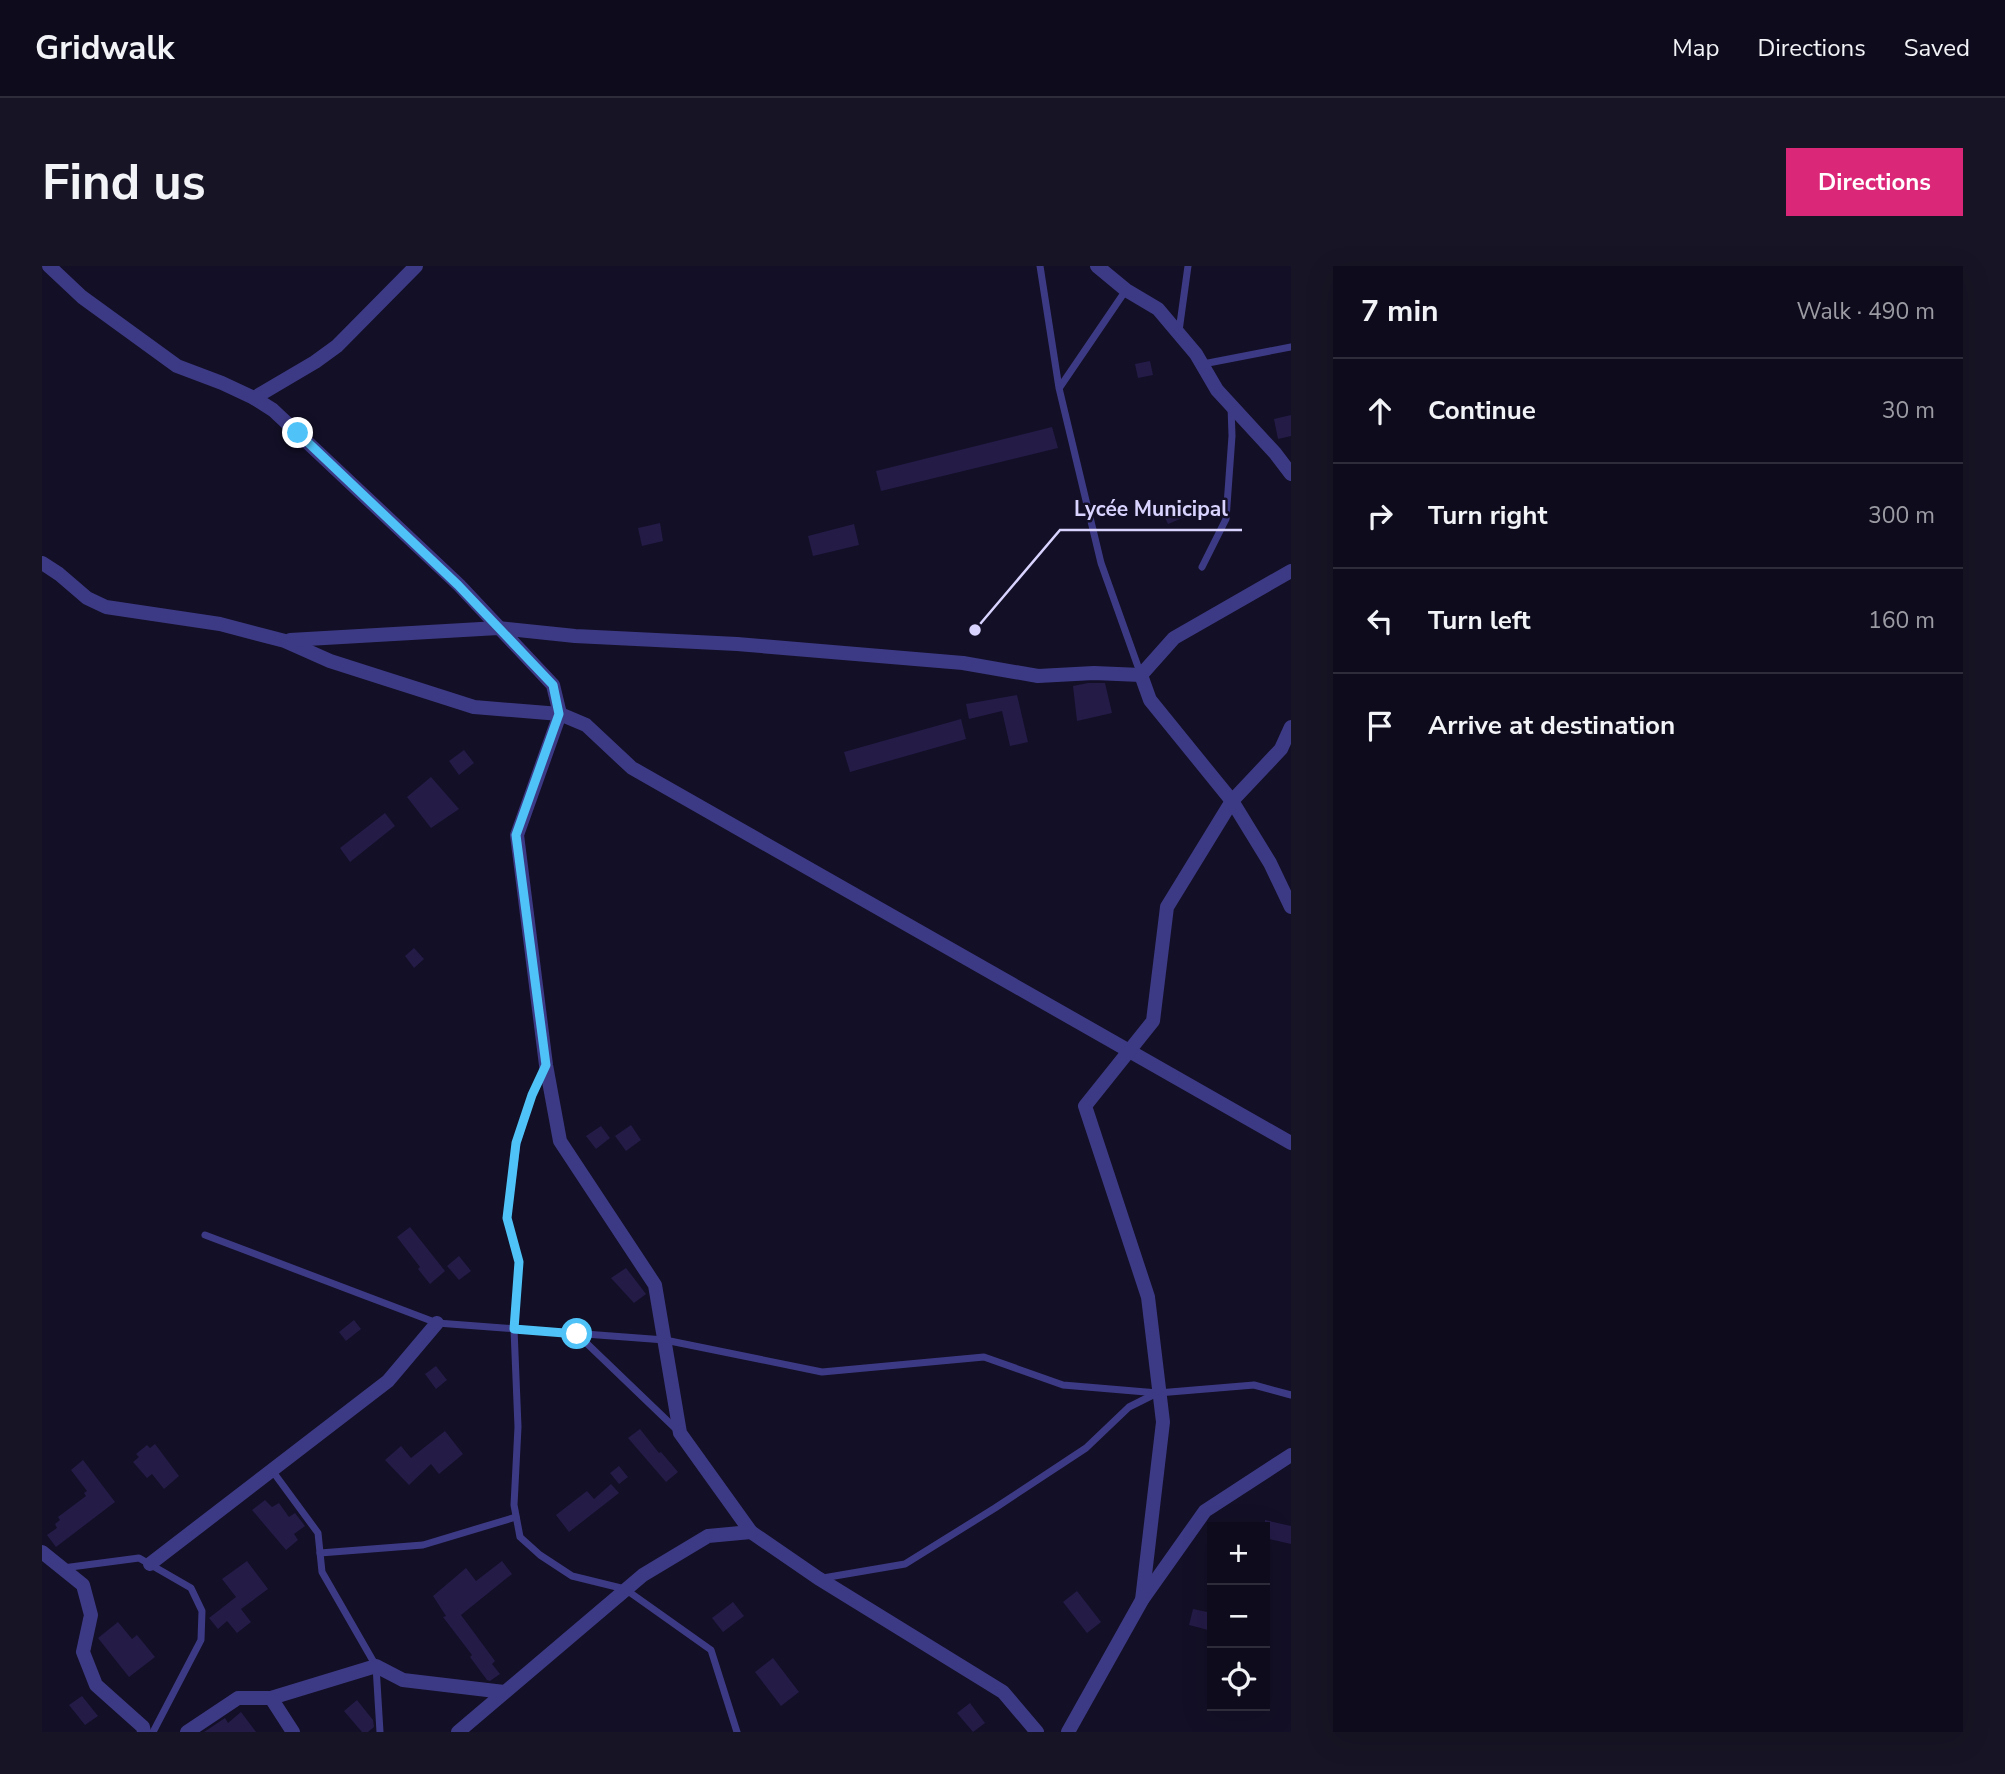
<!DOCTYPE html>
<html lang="en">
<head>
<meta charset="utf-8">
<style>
	:root { --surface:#0e0b1c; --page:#171425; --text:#f1f3f6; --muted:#9b9ba3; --line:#2e2b3b; --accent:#db2777 }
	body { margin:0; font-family:"Nunito Sans",sans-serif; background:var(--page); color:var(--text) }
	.controls { position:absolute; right:21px; bottom:21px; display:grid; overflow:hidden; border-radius:0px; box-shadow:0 7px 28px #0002 }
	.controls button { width:63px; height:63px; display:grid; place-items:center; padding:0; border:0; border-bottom:2px solid var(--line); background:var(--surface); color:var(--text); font:35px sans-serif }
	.stop { position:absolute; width:21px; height:21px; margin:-16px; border:5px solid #4fc3f7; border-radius:50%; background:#fff }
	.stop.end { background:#4fc3f7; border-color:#fff; box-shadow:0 2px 7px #0008 }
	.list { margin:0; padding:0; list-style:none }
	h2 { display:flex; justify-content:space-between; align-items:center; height:91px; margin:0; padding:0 28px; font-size:30px }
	h2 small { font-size:23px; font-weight:400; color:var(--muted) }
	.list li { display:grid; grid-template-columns:46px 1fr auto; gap:21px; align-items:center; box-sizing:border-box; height:105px; padding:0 28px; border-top:2px solid var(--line) }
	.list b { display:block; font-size:26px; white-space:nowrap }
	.list em { font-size:23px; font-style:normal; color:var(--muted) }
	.icon { flex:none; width:38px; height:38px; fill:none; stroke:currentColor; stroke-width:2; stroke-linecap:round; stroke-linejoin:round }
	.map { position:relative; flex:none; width:1249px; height:1466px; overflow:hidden; border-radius:0px }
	header { display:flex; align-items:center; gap:42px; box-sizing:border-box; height:98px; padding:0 35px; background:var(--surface); border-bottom:2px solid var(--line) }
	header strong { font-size:33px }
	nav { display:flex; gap:38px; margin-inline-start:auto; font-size:24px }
	.intro { display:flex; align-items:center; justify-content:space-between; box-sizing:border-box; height:168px; padding:0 42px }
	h1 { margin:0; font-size:49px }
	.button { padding:18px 32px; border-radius:0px; background:var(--accent); color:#fff; font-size:24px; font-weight:700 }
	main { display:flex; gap:42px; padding:0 42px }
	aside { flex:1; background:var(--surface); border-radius:0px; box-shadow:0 7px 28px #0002 }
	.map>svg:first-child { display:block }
</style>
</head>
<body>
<header>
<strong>Gridwalk</strong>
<nav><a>Map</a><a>Directions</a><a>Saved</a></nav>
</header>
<div class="intro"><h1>Find us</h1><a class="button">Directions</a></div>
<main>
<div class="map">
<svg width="1249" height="1466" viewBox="0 0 1249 1466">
	<rect width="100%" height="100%" fill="#130f26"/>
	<!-- building -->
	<g fill="#241b47">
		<polygon points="1108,95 1111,109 1096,112 1093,98"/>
		<polygon points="1249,149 1249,170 1236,173 1232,153"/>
		<polygon points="1010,161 1016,182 839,225 834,205"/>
		<polygon points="1136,237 1143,251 1126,258 1120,245"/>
		<polygon points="618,257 621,275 600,280 596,262"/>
		<polygon points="812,258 817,279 771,290 766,270"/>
		<polygon points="1046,417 1063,417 1070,447 1035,455 1031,420"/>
		<polygon points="975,429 986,476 968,480 960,445 927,453 924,438"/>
		<polygon points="919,453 924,473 808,506 802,486"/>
		<polygon points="422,484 432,497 417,509 407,495"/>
		<polygon points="389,511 417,543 389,562 365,531"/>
		<polygon points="343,547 353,560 308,596 298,582"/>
		<polygon points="372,682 382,693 372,702 363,690"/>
		<polygon points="589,859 599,874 584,885 573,870"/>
		<polygon points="559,860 568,872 554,883 544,870"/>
		<polygon points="368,961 403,1005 388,1018 376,1003 378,1001 355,971"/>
		<polygon points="417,990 429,1005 417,1014 405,1000"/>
		<polygon points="584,1002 604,1028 592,1037 569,1012"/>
		<polygon points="312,1054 319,1063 304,1075 297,1066"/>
		<polygon points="394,1100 405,1114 394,1123 383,1108"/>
		<polygon points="598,1163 617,1187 619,1186 636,1206 624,1216 586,1172"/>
		<polygon points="403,1165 421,1188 397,1208 389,1198 367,1219 343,1194 359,1180 369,1192"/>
		<polygon points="113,1178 137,1210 122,1223 110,1208 105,1212 91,1196 97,1191 94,1188 105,1179 108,1182"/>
		<polygon points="41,1194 73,1236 14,1281 5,1269 15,1262 13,1258 18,1254 16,1251 44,1230 42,1227 45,1225 29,1204"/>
		<polygon points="577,1200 586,1211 577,1218 568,1207"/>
		<polygon points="569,1218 577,1227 527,1266 514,1249 545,1225 552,1233"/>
		<polygon points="223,1234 230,1241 237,1237 247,1251 253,1247 263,1260 252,1268 256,1274 244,1284 210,1244"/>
		<polygon points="1223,1254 1249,1260 1249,1278 1223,1272"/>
		<polygon points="205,1295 226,1323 199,1343 209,1356 195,1367 185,1355 176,1363 167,1352 194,1331 180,1313"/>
		<polygon points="460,1295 470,1308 419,1349 453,1395 450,1398 458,1408 448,1415 445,1414 428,1391 430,1389 401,1351 404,1350 391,1330 424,1302 434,1315"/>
		<polygon points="1035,1325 1059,1356 1045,1367 1021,1336"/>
		<polygon points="691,1336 702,1350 681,1366 670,1352"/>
		<polygon points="1151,1343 1170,1347 1170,1365 1147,1359"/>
		<polygon points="76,1356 90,1373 95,1369 113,1391 87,1411 56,1372"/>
		<polygon points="731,1392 757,1426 739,1440 713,1406"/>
		<polygon points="40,1430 56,1450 43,1459 27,1439"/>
		<polygon points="315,1434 331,1454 332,1461 326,1466 320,1466 302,1445"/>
		<polygon points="928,1437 943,1457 931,1466 915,1447"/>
		<polygon points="199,1446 214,1466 162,1466 183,1452 186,1457"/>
	</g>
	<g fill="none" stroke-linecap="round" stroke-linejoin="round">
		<!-- lane -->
		<g stroke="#3d3a85" stroke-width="7">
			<polyline points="998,0 1017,122 1059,297 1099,409"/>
			<polyline points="1137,65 1146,0"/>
			<polyline points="1161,98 1249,81"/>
			<polyline points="1018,121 1084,24"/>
			<polyline points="1160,301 1184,253 1190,170 1189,140"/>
			<polyline points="502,803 490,829 475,877 465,952 477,996 472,1063 476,1161 472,1239 478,1271 498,1289 530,1310 583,1323 669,1384 695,1466"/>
			<polyline points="163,969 395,1057 623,1074 780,1106 942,1091 1021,1119 1116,1127 1212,1119 1249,1129"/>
			<polyline points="535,1068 635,1164"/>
			<polyline points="229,1203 276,1267 280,1306 334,1400 338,1466"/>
			<polyline points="278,1287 381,1279 474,1251"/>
			<polyline points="21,1302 97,1292 149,1322 160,1345 159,1374 111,1466"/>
			<polyline points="781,1312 863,1298 953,1242 1044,1182 1087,1141 1113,1128"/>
		</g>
		<!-- street -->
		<g stroke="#3d3a85" stroke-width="14">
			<polyline points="7,0 40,31 135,100 180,117 212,132 231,144 417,319 511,419 518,448 475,569 504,799 518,875 613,1019 638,1167 709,1266 776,1312 961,1426 995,1466"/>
			<polyline points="1055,0 1084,24 1116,43 1154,88 1175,124 1233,187 1249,208"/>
			<polyline points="212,132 273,96 295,80 374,0"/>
			<polyline points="0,297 17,308 45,332 64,341 178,358 243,375 288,395 432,441 518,448 544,459 590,502 1249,877"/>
			<polyline points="1249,305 1132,372 1099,409 1108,434 1190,535 1228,597 1249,641"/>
			<polyline points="248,374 456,362 533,370 695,378 921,397 996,410 1052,407 1099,409"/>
			<polyline points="0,1286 41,1319 49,1349 41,1386 54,1419 101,1461 102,1466"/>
			<polyline points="108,1298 346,1115 395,1057"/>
			<polyline points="1100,1334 1121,1156 1106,1031 1043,840 1111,755 1125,641 1190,535 1239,483 1249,461"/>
			<polyline points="229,1432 251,1466"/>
			<polyline points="145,1466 196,1432 229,1432 334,1400 361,1414 462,1426"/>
			<polyline points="416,1466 601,1309 666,1270 709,1266"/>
			<polyline points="1026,1466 1100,1334 1163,1245 1249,1189"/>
		</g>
	</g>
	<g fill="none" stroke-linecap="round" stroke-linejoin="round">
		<!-- route -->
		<polyline stroke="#4fc3f7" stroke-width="9" points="256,167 416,319 511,419 517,448 474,569 504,799 490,829 474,877 465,952 477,996 472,1063 535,1068"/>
	</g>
	<!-- callouts -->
	<path fill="none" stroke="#d9d4ff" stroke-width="2.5" d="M933 364L1018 264H1200"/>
	<circle fill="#d9d4ff" stroke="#130f26" stroke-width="2.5" cx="933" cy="364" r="7"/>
	<g font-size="21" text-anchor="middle" font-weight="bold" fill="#d9d4ff" stroke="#130f26" stroke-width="5" stroke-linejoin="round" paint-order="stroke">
		<text x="1109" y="250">Lycée Municipal</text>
	</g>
</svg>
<div class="controls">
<button>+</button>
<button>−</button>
<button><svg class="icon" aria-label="locate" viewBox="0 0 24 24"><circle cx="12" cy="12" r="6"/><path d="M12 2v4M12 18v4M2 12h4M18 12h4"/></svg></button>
</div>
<div class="stop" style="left:535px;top:1068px"></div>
<div class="stop end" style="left:256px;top:167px"></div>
</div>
<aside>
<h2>7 min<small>Walk · 490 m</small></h2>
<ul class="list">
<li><svg class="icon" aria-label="ahead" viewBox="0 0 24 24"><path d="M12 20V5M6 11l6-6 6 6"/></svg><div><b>Continue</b></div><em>30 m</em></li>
<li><svg class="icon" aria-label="right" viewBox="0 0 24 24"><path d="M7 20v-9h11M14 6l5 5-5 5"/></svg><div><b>Turn right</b></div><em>300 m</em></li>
<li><svg class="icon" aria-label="left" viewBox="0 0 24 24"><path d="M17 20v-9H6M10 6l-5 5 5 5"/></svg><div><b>Turn left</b></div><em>160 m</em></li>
<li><svg class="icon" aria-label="arrive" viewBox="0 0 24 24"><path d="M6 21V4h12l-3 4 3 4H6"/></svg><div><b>Arrive at destination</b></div></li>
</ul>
</aside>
</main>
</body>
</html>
